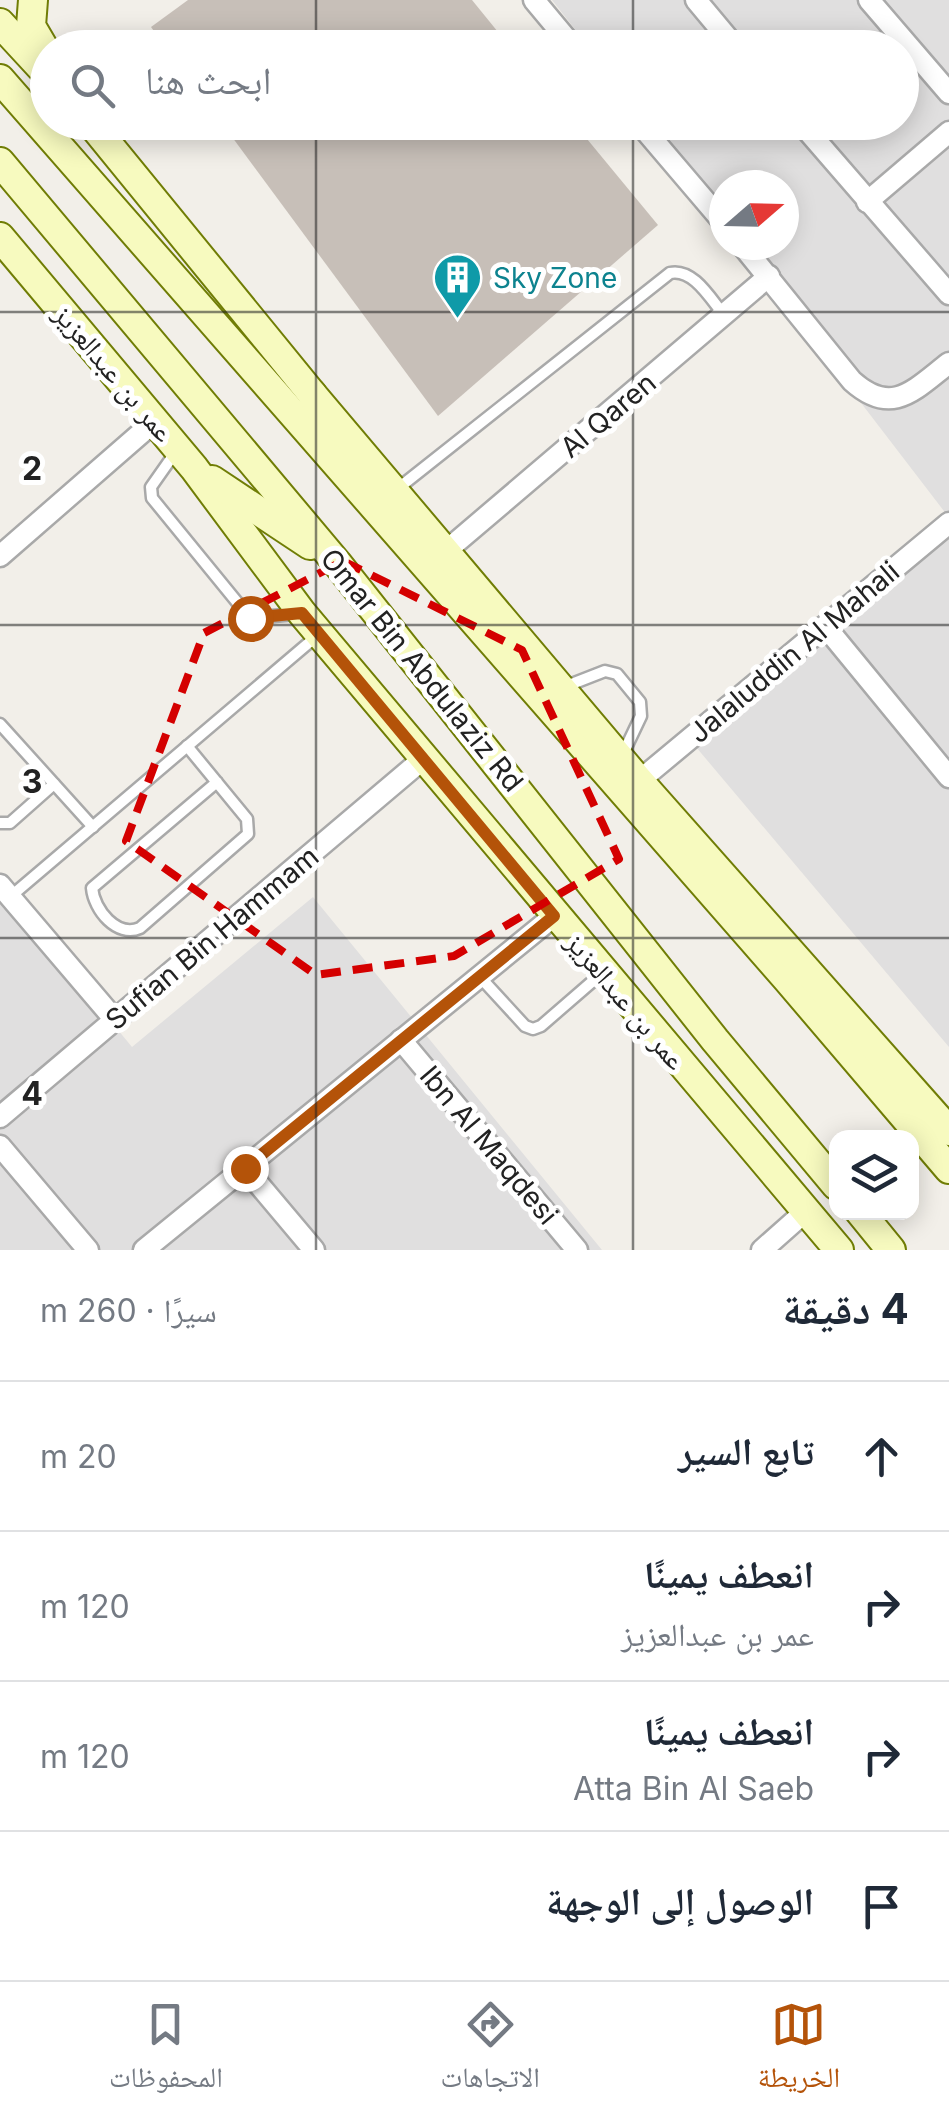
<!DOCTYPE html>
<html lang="ar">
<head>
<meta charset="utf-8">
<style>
	:root { --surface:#fff; --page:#f2f2f3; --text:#1f2937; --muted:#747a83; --line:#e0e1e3; --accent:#b45309 }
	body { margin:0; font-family:Inter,"Noto Naskh Arabic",sans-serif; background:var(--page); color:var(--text); direction:rtl }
	.controls { position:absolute; right:30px; bottom:30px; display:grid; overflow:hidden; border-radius:20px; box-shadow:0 5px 25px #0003 }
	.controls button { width:90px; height:90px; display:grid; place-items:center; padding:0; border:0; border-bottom:2px solid var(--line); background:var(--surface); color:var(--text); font:50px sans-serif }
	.compass { position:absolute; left:709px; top:170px; width:90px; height:90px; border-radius:50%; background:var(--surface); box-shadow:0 5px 25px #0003; rotate:70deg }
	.stop { position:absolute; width:30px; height:30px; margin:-22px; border:8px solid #b45309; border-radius:50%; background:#fff }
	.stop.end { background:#b45309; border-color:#fff; box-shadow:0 2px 10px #0008 }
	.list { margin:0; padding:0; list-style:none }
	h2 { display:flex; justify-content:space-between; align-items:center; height:130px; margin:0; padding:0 40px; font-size:42px }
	h2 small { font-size:32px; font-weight:400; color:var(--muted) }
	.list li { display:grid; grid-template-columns:65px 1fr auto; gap:30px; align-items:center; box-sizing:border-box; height:150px; padding:0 40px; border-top:2px solid var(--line) }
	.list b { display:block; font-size:38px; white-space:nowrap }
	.list p { margin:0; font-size:32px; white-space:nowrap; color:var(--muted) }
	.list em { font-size:32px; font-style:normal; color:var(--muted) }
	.icon { flex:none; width:55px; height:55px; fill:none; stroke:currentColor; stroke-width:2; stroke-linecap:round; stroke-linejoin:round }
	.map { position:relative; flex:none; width:949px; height:1250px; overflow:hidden; direction:ltr }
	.search { position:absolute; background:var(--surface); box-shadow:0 5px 25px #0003; left:30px; right:30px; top:30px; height:110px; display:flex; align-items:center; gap:25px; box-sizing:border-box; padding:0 35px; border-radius:55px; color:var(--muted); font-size:38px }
	.sheet { height:730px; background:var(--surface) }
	nav { display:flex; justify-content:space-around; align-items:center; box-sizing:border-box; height:140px; border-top:2px solid var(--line); background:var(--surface); font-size:28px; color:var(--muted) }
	nav a { display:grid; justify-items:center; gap:5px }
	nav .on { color:var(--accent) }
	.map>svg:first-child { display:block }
</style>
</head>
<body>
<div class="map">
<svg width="949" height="1250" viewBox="0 0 949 1250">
	<rect width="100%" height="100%" fill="#f2efe9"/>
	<!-- residential -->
	<g fill="#e0dfdf">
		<polygon points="552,0 949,0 949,1047 685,734 947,515 740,245 784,245 784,185 724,185 724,224 646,123 902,122 902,48 589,47"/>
		<polygon points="0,887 132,1047 313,897 602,1250 0,1250"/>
	</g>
	<!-- building -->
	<g fill="#c7bfb8">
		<polygon points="188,0 472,0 511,48 166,48 151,27"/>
		<polygon points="221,122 573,122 658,225 438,416"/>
	</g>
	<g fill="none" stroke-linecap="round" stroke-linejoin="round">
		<defs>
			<g id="lane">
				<polyline points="177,450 151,487 152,498 250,618 296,614"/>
				<path d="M396,490l274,-217c23,-5 40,25 54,42"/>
				<polyline points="564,687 605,671 617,674 640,702 641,716 621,758"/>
				<polyline points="0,724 93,827"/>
				<path d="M187,746l60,73 1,15 -108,94c-23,10 -46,-18 -48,-40l125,-106"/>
				<polyline points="0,823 10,823 54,784"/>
				<polyline points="10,897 318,635"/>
				<polyline points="480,977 525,1026 533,1029 541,1026 601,974"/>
			</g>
			<g id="street">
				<polyline points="534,0 574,48"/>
				<polyline points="696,0 736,48"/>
				<polyline points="869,0 949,93"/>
				<polyline points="638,122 724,223"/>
				<polyline points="800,122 949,294"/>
				<polyline points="867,202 949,132"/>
				<path d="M742,245l110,136c40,36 62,9 97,-18"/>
				<polyline points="446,551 769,276"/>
				<polyline points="0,556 155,421"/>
				<polyline points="825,626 949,777"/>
				<polyline points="639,781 949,523"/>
				<polyline points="0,885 115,1020"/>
				<polyline points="401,1040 577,1250"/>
				<polyline points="0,1117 423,759"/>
				<polyline points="0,1146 88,1250"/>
				<polyline points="245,1168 314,1250"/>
				<polyline points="144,1250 554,916"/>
				<polyline points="762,1250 806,1211"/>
			</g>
			<g id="secondary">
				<polyline points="33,0 31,26 48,55"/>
				<polyline points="0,23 48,75"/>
				<polyline points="0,79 787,979 949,1169"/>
				<polyline points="90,122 312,394 318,408"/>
				<polyline points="0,162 337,563 715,1040 836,1185"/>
				<polyline points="0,237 194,468 302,613 839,1250"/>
				<polyline points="312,394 639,781 949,1131"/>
				<polyline points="212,480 310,545"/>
				<polyline points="860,1212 891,1250"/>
			</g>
		</defs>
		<!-- lane casing -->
		<use href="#lane" stroke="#a9a9a9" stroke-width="15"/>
		<!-- street casing -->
		<use href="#street" stroke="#a9a9a9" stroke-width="25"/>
		<!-- secondary casing -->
		<use href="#secondary" stroke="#707d05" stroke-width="32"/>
		<!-- lane -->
		<use href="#lane" stroke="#fff" stroke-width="10"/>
		<!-- street -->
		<use href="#street" stroke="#fff" stroke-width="20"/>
		<!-- secondary -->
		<use href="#secondary" stroke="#f7fabf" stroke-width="28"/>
	</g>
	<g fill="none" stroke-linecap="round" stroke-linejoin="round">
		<!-- route -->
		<polyline stroke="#b45309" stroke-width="12" points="245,1168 554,916 302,613 250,618"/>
	</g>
	<!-- marked area -->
	<path fill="none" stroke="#d40000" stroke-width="8" stroke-dasharray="20 12" stroke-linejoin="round" d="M343,561l179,89 97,209 -165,97 -138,19 -190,-134 78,-208z"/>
	<!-- grid -->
	<path fill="none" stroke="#222" stroke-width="2.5" stroke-opacity="0.55" d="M316,0v48M633,0v48M316,122v1128M633,122v1128M0,312h949M0,625h949M0,938h949"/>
	<!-- icons -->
	<defs>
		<symbol id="building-pin" viewBox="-11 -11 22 30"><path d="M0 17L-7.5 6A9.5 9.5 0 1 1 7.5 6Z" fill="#0f9aa8" stroke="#fff"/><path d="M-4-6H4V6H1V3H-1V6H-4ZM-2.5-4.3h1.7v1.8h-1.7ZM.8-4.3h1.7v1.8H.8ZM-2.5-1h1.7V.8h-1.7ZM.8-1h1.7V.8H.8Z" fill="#fff"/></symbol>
	</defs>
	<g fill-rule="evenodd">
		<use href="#building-pin" x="430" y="250" width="55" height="75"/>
	</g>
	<g text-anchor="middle" stroke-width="10" stroke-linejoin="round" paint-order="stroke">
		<!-- culture labels -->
		<g font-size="28" fill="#0d838f" stroke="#fff" text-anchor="start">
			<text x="493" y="288">Sky Zone</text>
		</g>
		<!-- street labels -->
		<g font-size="28" fill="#222" stroke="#fff">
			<text transform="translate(114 373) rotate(50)" y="10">عمر بن عبدالعزيز</text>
			<text transform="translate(608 415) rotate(-40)" y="10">Al Qaren</text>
			<text transform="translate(794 652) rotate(-40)" y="10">Jalaluddin Al Mahali</text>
			<text transform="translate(422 670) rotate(51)" y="10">Omar Bin Abdulaziz Rd</text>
			<text transform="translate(212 938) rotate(-40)" y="10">Sufian Bin Hammam</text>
			<text transform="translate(626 1001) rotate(50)" y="10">عمر بن عبدالعزيز</text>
			<text transform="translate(489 1145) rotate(50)" y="10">Ibn Al Maqdesi</text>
		</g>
	</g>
	<g font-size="32" text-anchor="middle" font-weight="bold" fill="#222" stroke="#fff" stroke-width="10" stroke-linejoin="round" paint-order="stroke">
		<text x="32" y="480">2</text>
		<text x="32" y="793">3</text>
		<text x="32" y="1105">4</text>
	</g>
</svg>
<div class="controls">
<button><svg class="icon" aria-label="layers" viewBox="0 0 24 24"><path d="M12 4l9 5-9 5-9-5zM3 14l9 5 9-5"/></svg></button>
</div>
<svg class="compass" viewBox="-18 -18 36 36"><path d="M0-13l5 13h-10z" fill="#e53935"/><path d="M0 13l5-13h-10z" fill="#747a83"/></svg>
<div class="stop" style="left:250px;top:618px"></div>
<div class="stop end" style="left:245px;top:1168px"></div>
<div class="search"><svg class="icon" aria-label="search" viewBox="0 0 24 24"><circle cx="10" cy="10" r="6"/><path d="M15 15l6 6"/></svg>ابحث هنا</div>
</div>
<section class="sheet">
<h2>4 دقيقة<small>سيرًا · 260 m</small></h2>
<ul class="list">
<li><svg class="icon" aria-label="ahead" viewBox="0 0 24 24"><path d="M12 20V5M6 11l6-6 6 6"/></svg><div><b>تابع السير</b></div><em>20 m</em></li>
<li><svg class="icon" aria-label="right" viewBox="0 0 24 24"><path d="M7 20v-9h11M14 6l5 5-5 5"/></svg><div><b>انعطف يمينًا</b><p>عمر بن عبدالعزيز</p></div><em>120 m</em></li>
<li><svg class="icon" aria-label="right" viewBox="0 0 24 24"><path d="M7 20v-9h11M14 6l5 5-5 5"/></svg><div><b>انعطف يمينًا</b><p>Atta Bin Al Saeb</p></div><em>120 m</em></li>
<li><svg class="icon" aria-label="arrive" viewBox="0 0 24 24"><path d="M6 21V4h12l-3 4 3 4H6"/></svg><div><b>الوصول إلى الوجهة</b></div></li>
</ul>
</section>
<nav>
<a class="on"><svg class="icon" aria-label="map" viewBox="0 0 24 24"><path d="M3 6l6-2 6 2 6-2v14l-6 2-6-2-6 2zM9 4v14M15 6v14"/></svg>الخريطة</a>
<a><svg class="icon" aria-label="directions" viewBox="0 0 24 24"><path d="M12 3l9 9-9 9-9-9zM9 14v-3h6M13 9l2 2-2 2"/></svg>الاتجاهات</a>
<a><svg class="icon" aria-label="saved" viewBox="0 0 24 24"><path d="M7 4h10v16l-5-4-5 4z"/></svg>المحفوظات</a>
</nav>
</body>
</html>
